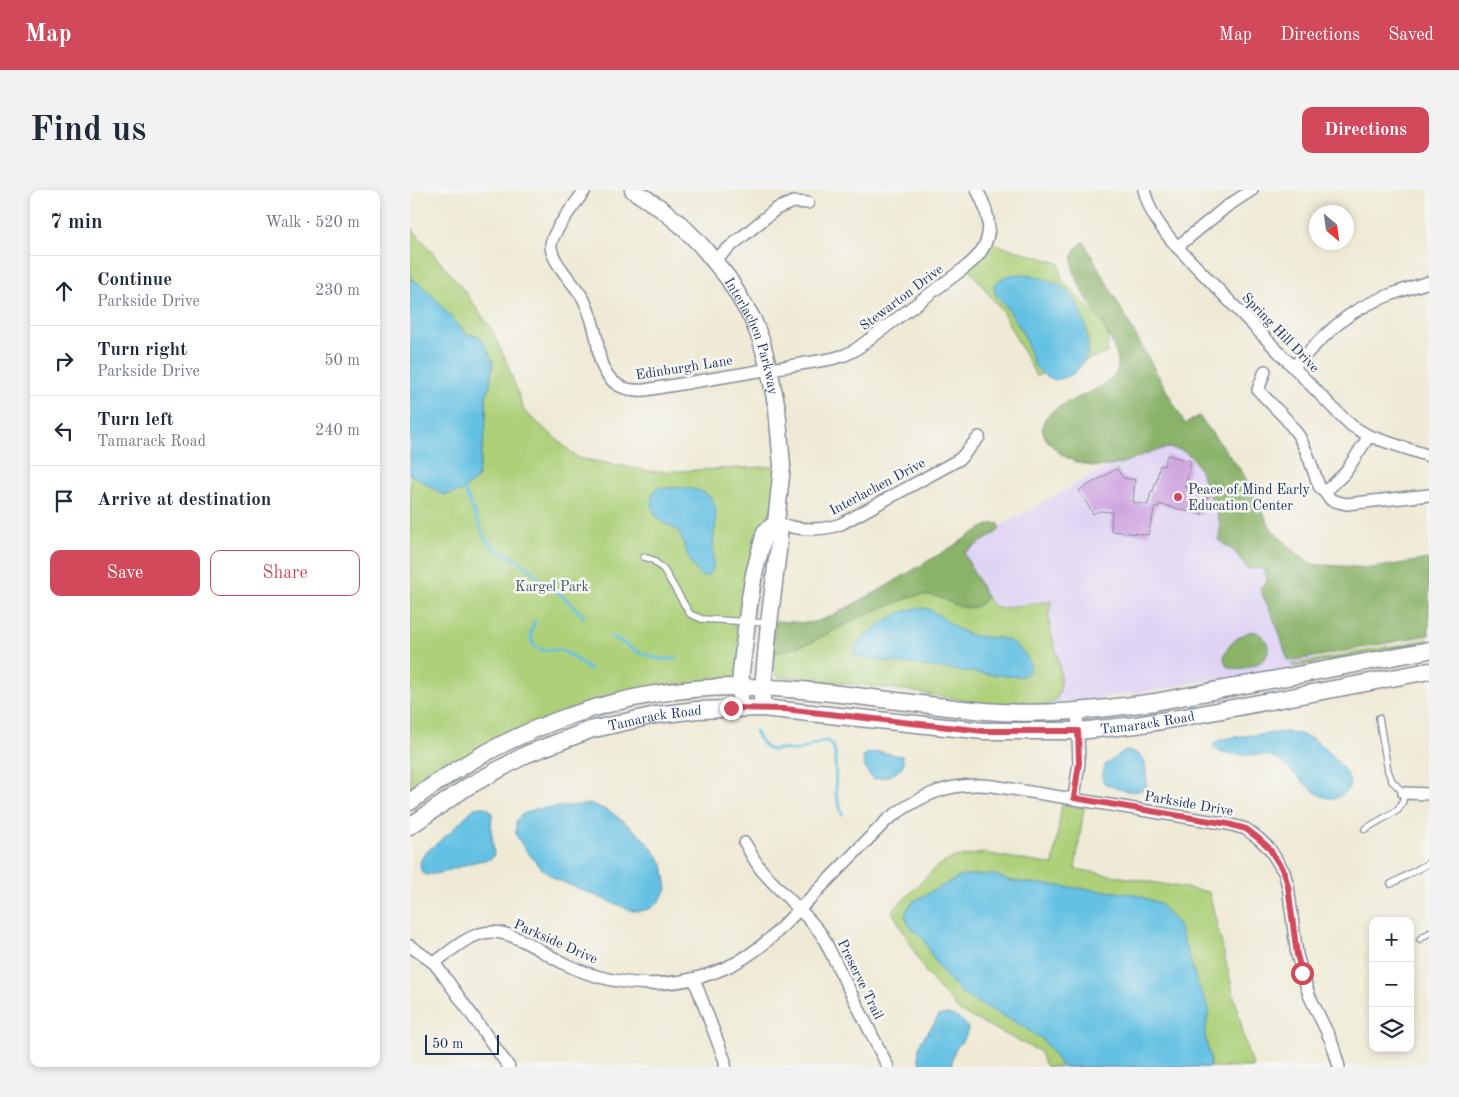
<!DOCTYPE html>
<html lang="en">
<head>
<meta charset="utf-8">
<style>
	:root { --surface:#fff; --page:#f2f2f3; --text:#1f2937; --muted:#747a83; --line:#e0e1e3; --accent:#d1495b }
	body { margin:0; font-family:"Old Standard TT",serif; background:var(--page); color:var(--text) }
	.controls { position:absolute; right:15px; bottom:15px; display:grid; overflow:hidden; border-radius:10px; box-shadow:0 2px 8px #0003 }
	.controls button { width:45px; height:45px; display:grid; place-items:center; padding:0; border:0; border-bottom:1px solid var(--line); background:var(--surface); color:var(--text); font:25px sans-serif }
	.compass { position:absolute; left:899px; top:15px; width:45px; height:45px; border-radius:50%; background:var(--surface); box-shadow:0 2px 8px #0003; rotate:151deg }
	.scale { position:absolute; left:15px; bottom:12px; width:74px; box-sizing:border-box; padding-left:5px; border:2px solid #1b2f5e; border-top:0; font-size:14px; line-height:18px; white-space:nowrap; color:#1b2f5e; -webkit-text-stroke:4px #f6f6f2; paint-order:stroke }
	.stop { position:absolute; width:15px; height:15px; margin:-11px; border:4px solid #d1495b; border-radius:50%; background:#fff }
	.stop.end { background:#d1495b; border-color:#fff; box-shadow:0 1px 5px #0008 }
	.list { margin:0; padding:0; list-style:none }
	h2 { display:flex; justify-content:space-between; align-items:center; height:65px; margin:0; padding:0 20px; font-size:21px }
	h2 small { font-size:16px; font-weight:400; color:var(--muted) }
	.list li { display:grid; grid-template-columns:32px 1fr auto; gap:15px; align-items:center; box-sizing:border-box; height:70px; padding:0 20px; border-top:1px solid var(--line) }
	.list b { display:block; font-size:19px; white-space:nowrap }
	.list p { margin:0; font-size:16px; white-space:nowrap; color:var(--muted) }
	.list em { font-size:16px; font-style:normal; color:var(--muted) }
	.actions { display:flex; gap:10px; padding:15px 20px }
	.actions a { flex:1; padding:11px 0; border:1px solid var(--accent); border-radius:10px; text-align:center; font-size:18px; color:var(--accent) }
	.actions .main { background:var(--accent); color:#fff }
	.icon { flex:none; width:28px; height:28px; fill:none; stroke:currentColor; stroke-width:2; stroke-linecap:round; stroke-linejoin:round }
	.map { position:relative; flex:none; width:1019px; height:877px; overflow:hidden; border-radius:10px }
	header { display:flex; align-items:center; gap:30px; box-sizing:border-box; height:70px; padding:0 25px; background:var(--accent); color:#fff }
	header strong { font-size:24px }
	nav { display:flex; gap:28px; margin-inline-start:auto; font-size:18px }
	.intro { display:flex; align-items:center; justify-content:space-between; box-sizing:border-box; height:120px; padding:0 30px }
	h1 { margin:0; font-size:35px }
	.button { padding:12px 22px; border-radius:10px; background:var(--accent); color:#fff; font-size:18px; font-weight:700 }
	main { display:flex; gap:30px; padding:0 30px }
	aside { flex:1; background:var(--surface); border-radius:10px; box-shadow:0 2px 8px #0003 }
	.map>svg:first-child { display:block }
</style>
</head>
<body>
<header>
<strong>Map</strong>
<nav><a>Map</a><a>Directions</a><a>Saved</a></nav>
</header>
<div class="intro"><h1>Find us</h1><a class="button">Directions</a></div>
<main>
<aside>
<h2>7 min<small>Walk · 520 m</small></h2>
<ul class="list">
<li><svg class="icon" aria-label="ahead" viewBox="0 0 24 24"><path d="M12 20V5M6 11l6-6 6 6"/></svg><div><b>Continue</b><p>Parkside Drive</p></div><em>230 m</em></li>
<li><svg class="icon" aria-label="right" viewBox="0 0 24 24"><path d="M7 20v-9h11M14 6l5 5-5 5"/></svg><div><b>Turn right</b><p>Parkside Drive</p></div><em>50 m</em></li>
<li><svg class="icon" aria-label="left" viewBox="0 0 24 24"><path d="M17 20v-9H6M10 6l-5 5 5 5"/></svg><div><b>Turn left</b><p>Tamarack Road</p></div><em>240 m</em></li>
<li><svg class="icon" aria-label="arrive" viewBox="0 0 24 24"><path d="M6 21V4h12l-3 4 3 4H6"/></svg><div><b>Arrive at destination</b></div></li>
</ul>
<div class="actions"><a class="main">Save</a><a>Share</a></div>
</aside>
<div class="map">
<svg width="1019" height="877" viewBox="0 0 1019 877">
	<rect width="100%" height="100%" fill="#f6f6f2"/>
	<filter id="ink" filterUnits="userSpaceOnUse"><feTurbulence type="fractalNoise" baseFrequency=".02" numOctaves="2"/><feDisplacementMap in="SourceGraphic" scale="10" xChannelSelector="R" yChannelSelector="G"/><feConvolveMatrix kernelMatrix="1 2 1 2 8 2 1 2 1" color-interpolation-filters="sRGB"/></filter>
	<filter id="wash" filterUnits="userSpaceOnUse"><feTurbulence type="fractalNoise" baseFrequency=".0096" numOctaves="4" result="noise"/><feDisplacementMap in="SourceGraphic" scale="20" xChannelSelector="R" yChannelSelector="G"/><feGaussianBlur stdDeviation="1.12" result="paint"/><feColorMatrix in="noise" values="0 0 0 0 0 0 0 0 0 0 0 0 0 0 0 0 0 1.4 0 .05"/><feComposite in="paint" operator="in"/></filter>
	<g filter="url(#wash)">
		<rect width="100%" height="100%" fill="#efead5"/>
		<!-- built -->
		<polygon fill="#e0d4f4" points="775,234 908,474 841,487 792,491 746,500 638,515 648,508 650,493 648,465 639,427 577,428 541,363"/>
		<!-- green -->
		<g fill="#add079" stroke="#64806c">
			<polygon points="0,36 53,99 80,137 98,175 114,221 168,268 245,282 372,276 355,342 331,497 154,527 0,610 0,284 34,305 70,276 76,224 76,207 80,194 83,172 11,95 0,88"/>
			<polygon points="577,52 649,73 652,91 698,137 697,163 626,186 592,121 557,76"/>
			<path d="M541,363l30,51 3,-3 1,-7 7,11 9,3 51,-7c-2,6 -4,13 -3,19 2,20 26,75 -1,85h-56l-95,-16 -118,-12c-10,-4 -8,-14 -9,-24z"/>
			<polygon points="1019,449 1019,453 885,477 881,475"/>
			<polygon points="652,614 674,618 665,679 799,702 839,867 844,877 636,877 629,861 549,821 516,783 482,721 526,677 545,667 574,663 643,675"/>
		</g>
		<!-- forest -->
		<g fill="#8ab269" stroke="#527064">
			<path d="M674,52l101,182 14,-8 44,57 29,57 37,34 63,4 57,-9v76l-115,22 -26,4 -10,-32 -18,-40 7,-8v-4l-3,-6 -4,-3 -12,1 -13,-17 -17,-12c6,-16 -3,-32 -9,-47 -5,-11 -9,-25 -16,-34 -21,-24 -51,-1 -74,5 -22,7 -52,-1 -67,-18 -41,-43 61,-47 66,-79 2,-11 -10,-32 -15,-42 -10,-20 -50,-66 -19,-83z"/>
			<path d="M583,333l6,1 1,5 -3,3 -33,21 21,41v6c-17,18 -34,0 -51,-4 -7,-2 -14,-1 -20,0l-51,19 -51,27 -42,13 5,-34 34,2 9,-2 15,-6 45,-24 77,-46 25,-16z"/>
			<path d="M844,441c12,4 20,19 9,29 -5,5 -13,6 -19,8 -6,1 -11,1 -16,-1 -14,-14 13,-35 26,-36z"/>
		</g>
		<!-- water -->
		<g fill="#65c1e3" stroke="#4078a0">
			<path d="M607,84c16,2 31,4 45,13 18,13 27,41 26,63 -1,8 -8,18 -14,23 -4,4 -12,5 -18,7l-11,-4 -11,-11 -10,-30 -15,-25 -14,-17 -1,-8c7,-7 13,-10 23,-11z"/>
			<polygon points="0,88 11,95 25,108 56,144 69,146 77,159 83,172 80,194 76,207 76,224 75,243 67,289 50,302 34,305 0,284"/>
			<path d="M247,298c15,0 33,-2 46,4 20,8 11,38 10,53 0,8 0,16 0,24l-6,7h-6c-9,-8 -13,-20 -17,-31 -2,-5 -3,-11 -7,-15 -6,-5 -14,-5 -20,-13 -5,-6 -5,-16 -5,-23z"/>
			<path d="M514,418c17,4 26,19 42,25 21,9 37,-3 56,18 3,4 7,8 8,13 1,5 -1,10 -7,12 -11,2 -41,-3 -53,-4 -35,-5 -71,-8 -106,-14l-10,-4v-4l1,-4c18,-18 42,-38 69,-38z"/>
			<path d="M875,542c12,1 22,3 32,10 9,6 32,30 33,41 0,7 -9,14 -15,15 -20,5 -45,-35 -62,-41 -19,-6 -43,3 -60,-10l1,-3 5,-4 15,-3z"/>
			<path d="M714,561c20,1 22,9 22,26 1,4 2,8 -1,11 -9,8 -34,0 -42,-6v-9l2,-8z"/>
			<path d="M469,562l23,4c8,16 -19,23 -29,23 -7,-7 -9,-13 -10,-22l5,-4z"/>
			<path d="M182,614l19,8 27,21 14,15 11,16 4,25c-10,17 -14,22 -34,22l-78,-32 -14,-11 -17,-20 -8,-13v-14l5,-6 14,-6z"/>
			<polygon points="74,617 79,619 82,624 81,639 84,663 83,667 80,669 64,672 31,683 16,685 11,681 10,672 15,663 36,646 64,618"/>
			<polygon points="555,685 585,685 602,691 723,704 749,713 764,729 770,740 788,794 799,818 795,845 800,868 800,877 652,877 645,866 632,849 607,833 555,806 537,788 524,770 514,750 499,735 495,726 498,718 504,711 547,688"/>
			<path d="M538,824c8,3 16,6 20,14 -3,18 -18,17 -16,39h-31c-8,-27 5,-28 17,-50l4,-2z"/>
		</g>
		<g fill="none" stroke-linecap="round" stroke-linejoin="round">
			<!-- stream -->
			<g stroke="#65c1e3" stroke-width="3">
				<polyline points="54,299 75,348 86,360 99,365 116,376 132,391 154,407 174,427"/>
				<path d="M125,431c-5,11 -8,26 8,29 5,1 11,-1 16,0 11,2 22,14 31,20"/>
				<polyline points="201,446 228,462 249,469 266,469"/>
				<path d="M345,541c4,7 9,19 18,19 3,0 5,-1 8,-1 5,0 10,2 16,1 11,-1 17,-8 30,-9l6,5 2,7 1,41 6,20"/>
			</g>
		</g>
		<g id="blocks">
			<!-- building -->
			<polygon fill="#cfa4e0" points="757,265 781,271 775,297 798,303 792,325 749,314 748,318 745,317 738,345 701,341 702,322 689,321 683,324 669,300 707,279 713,288 725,290 723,312 738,315 741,301 743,301 745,293 746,293 750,275 754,276"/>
		</g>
	</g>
	<g filter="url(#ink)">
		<use href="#blocks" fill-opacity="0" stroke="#858c9a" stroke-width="1"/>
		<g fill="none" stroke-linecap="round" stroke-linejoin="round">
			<defs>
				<g id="lane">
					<polyline points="234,367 243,370 254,380 280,424 292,429 357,433"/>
					<polyline points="955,639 988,620 993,611 994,603 982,591 978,581 969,528"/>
					<polyline points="981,694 1019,673"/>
					<polyline points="1010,749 1019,743"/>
				</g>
				<g id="street">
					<path d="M175,0c-8,12 -33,41 -34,55 -1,16 25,40 33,55 6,13 10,26 13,40 2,12 2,23 9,33 10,15 22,18 39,17l186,-31 14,-4 10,-5 112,-84c28,-22 26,-47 10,-76"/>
					<path d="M734,0c7,26 16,36 33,57l159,164 16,15 17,10 60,20"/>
					<polyline points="767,57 816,17 842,0"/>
					<polyline points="304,70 366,19 383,12 398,13"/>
					<path d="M884,176c19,-18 37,-39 60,-54 23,-14 49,-22 75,-30"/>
					<polyline points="855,181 848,200 876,229 889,246 897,263 909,296 921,310 936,314 1019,305"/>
					<polyline points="915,302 935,283 959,246"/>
					<path d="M366,333c22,7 43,9 65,1l119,-65 19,-22"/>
					<polyline points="994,603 1019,604"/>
					<polyline points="664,608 669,573 667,520"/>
					<path d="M335,653c6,10 11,22 19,30 19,22 41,39 58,62l66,132"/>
					<polyline points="0,756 24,773 34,786 99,877"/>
					<path d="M24,773c17,-12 37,-32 60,-31 22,1 49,21 69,31 50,25 110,28 162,5 19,-8 35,-20 50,-34l112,-114c34,-25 63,-39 106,-34l235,38 18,5 12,9 11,10 15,24 4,14 9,69 12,40 18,37 6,14 6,21"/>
					<polyline points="284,789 315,871 315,877"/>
				</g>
				<g id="secondary">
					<path id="s1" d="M223,0l30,20 18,15 19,19 28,34 24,40 9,22 8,29 8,39 5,58 -6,57 3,11 -1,17 -9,72 -7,75"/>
					<polyline points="330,509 331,482 339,414 344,384 355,342 366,333"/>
					<path d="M0,612c94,-72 212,-116 331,-115 82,1 163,17 244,24 56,5 114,-1 170,-9l274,-52"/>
					<path id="s2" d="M0,636l57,-39 60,-33 63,-24 66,-15 41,-5 65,-2 222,23h94l58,-6 49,-8 244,-46"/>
				</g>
			</defs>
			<!-- lane casing -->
			<use href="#lane" stroke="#858c9a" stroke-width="8"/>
			<!-- street casing -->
			<use href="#street" stroke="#858c9a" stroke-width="14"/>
			<!-- secondary casing -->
			<use href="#secondary" stroke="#858c9a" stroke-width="19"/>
			<!-- lane -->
			<use href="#lane" stroke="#fff" stroke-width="5.5"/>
			<!-- street -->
			<use href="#street" stroke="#fff" stroke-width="11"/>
			<!-- secondary -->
			<use href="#secondary" stroke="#fff" stroke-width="16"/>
		</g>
	</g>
	<g fill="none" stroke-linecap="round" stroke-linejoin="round" filter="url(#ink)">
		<!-- route -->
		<polyline stroke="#d1495b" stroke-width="6" points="321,518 374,519 574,541 668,541 669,573 664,608 818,634 836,639 848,648 859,658 874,682 878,696 887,765 892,783"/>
	</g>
	<!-- markers -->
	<circle fill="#d1495b" stroke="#f6f6f2" stroke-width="2" cx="768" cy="307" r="5"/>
	<g text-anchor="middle" stroke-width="5" stroke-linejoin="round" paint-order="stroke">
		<!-- street labels -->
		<g font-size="14" fill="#1b2f5e" stroke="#f6f6f2">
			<text transform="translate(491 107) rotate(-37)" y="5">Stewarton Drive</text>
			<text transform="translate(871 142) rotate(46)" y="5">Spring Hill Drive</text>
			<text dy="5" stroke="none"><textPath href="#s1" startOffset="194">Interlachen Parkway</textPath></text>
			<text transform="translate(274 177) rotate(-9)" y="5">Edinburgh Lane</text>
			<text transform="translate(467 296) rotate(-28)" y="5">Interlachen Drive</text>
			<text dy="5" stroke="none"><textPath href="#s2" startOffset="271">Tamarack Road</textPath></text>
			<text dy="5" stroke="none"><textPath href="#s2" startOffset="766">Tamarack Road</textPath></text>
			<text transform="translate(779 613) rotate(10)" y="5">Parkside Drive</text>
			<text transform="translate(146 751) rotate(24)" y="5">Parkside Drive</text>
			<text transform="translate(451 789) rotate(64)" y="5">Preserve Trail</text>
		</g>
		<!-- poi labels -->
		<g font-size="14" fill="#1b2f5e" stroke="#f6f6f2" text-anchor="start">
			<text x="778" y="304">Peace of Mind Early<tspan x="778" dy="16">Education Center</tspan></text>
		</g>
		<!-- park labels -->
		<g font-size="14" fill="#405765" stroke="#f6f6f2">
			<text x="142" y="401">Kargel Park</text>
		</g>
	</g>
</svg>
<div class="controls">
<button>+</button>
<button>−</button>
<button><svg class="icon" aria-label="layers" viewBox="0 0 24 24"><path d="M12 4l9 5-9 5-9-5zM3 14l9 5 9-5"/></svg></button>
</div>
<svg class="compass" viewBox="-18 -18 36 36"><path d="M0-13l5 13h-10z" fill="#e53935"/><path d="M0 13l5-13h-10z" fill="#747a83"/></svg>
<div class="scale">50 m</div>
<div class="stop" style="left:892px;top:783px"></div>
<div class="stop end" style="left:321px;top:518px"></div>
</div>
</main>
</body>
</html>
